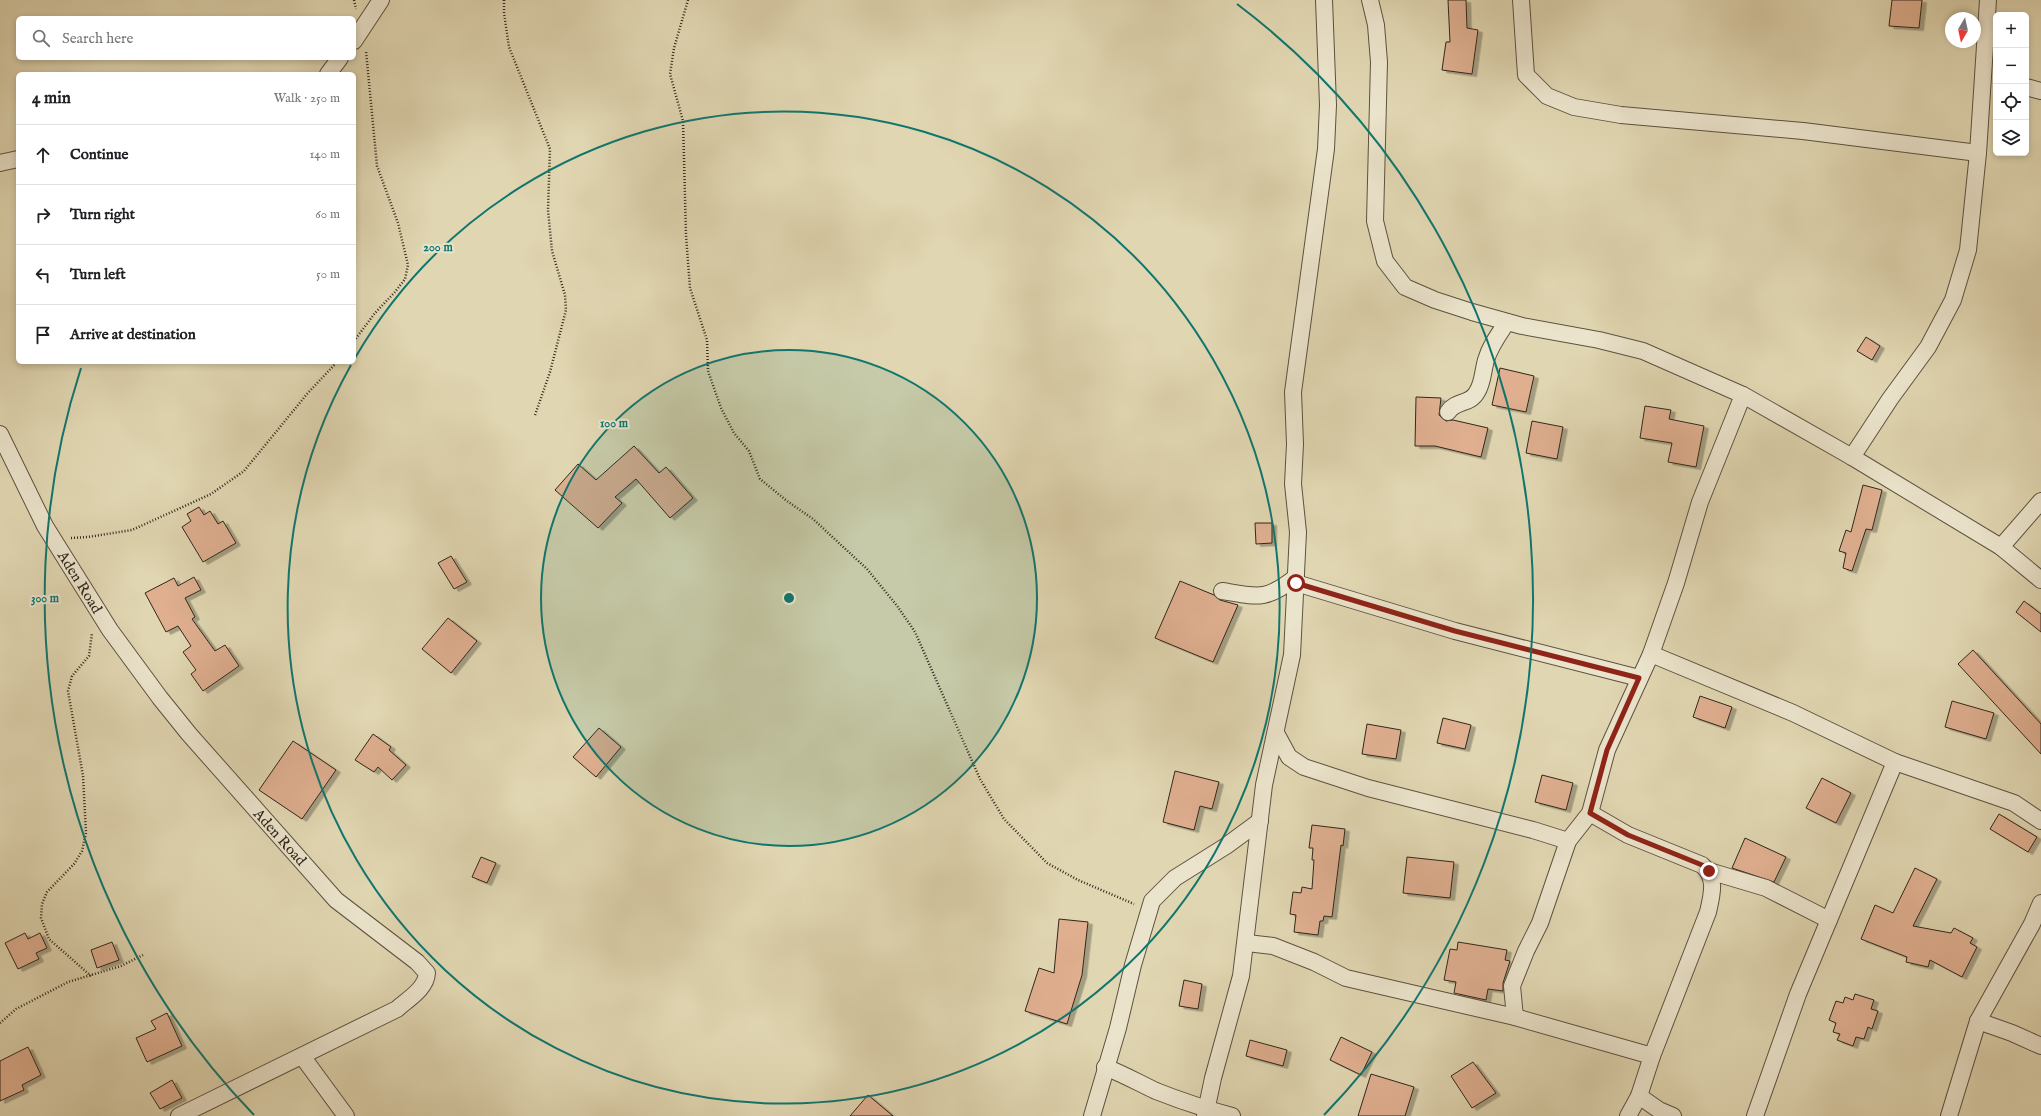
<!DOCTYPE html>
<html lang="en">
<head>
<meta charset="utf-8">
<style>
	:root { --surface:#fff; --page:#f6f6f6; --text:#202124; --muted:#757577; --line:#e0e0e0 }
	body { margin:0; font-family:"IM FELL English",serif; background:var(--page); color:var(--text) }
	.controls { position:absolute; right:12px; top:12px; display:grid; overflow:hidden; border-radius:6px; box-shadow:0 2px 6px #0003 }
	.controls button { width:36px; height:36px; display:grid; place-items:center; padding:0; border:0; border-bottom:1px solid var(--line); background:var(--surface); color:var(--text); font:20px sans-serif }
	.compass { position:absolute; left:1945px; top:12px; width:36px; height:36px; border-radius:50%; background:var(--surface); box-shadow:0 2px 6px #0003; rotate:189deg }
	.stop { position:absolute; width:12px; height:12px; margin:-9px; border:3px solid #8f2418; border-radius:50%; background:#fff }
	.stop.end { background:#8f2418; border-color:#fff; box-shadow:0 1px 4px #0008 }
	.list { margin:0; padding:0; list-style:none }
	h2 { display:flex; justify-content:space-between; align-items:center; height:52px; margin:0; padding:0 16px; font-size:17px }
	h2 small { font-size:13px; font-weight:400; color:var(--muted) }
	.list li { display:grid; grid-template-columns:26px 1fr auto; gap:12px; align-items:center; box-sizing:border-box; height:60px; padding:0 16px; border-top:1px solid var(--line) }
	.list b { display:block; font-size:15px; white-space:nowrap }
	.list em { font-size:13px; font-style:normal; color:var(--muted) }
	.icon { flex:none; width:22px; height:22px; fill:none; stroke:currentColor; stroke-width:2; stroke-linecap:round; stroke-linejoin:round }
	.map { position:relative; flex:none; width:2041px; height:1116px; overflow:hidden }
	.search { position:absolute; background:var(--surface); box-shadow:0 2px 6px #0003; left:16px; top:16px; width:340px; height:44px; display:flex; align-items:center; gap:10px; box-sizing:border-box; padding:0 14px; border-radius:6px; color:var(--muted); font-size:15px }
	.panel { position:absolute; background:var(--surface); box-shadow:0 2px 6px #0003; left:16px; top:72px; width:340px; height:292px; border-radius:6px }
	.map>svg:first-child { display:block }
</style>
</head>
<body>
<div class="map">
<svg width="2041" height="1116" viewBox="0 0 2041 1116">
	<defs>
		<filter id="shadow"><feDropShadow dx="4.5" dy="2.5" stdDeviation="0" flood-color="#0004"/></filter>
	</defs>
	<rect width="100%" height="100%" fill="#e0d6b1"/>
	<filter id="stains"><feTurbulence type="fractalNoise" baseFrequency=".005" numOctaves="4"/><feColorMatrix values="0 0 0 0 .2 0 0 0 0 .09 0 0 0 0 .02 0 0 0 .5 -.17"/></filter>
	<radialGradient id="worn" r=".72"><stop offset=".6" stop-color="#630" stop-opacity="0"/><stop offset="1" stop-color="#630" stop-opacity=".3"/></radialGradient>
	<!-- building -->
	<g fill="#dfaf90" stroke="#30261b" filter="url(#shadow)">
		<polygon points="1448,0 1466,0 1467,28 1478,30 1472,74 1442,70 1446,42 1450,42"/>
		<polygon points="1892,0 1922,0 1919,28 1889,26"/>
		<polygon points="1866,337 1880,346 1872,360 1857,351"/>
		<polygon points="1500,368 1534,376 1526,412 1492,405"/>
		<polygon points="1416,397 1441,398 1439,415 1446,421 1453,420 1488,428 1481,457 1435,446 1415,446"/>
		<polygon points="1645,406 1671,410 1669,419 1704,426 1696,467 1668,462 1672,443 1640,438"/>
		<polygon points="1532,421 1563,427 1557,459 1526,453"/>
		<polygon points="634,446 659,473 666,467 693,498 670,518 636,479 615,497 622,503 598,528 555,490 578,464 596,480"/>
		<polygon points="1863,485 1882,490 1872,530 1866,529 1852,571 1843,568 1846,553 1839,551 1846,530 1851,532"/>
		<polygon points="199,507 204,515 210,511 218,524 223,521 236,543 203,562 182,527 191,521 187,514"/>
		<polygon points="1255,523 1272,523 1272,543 1256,544"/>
		<polygon points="451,556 467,582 454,589 438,563"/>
		<polygon points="194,577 201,590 185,598 195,617 192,619 215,651 225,645 239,666 203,691 191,674 196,670 183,652 191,646 178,626 166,632 145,593 174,578 178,586"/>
		<polygon points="1180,581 1214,595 1220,600 1238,605 1213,662 1155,638"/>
		<polygon points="2024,601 2041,614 2041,632 2016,612"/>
		<polygon points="448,618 477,641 451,673 422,649"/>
		<polygon points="1973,650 2041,724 2041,754 1958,664"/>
		<polygon points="1700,696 1732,707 1725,728 1693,717"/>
		<polygon points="1952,701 1994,713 1986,739 1945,727"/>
		<polygon points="1443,718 1471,725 1465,749 1437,743"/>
		<polygon points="1367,724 1401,730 1396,759 1362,754"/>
		<polygon points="599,728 621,747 596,777 573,757"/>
		<polygon points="373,734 391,747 389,750 406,765 392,780 378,767 374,772 355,760"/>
		<polygon points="293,741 336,770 302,819 259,790"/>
		<polygon points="1175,771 1219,782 1212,809 1200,806 1194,830 1163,822"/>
		<polygon points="1542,775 1573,783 1566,810 1535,802"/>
		<polygon points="1822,778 1851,793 1836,823 1806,808"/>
		<polygon points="1999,814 2037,837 2028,852 1990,829"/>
		<polygon points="1312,825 1345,829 1343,846 1341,845 1332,917 1324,916 1323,921 1320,921 1318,935 1294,932 1296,915 1290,914 1293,892 1301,893 1302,887 1312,889 1314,860 1312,860 1313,848 1309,848"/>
		<polygon points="1745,838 1786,857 1774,882 1732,868"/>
		<polygon points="481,857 496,863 487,883 472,877"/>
		<polygon points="1407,857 1454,862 1450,898 1403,893"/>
		<polygon points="1915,868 1937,879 1913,926 1951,933 1954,928 1973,938 1970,943 1977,947 1962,977 1930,960 1928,967 1906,962 1907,957 1861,939 1875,905 1893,913"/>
		<polygon points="1059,919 1088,922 1082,975 1067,1024 1025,1011 1039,968 1054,973"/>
		<polygon points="25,933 28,939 40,933 47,948 36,953 39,959 18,969 5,943"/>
		<polygon points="112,942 119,960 97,968 91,950"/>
		<polygon points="1458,942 1507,950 1505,960 1510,961 1503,983 1503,991 1488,989 1486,1000 1454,993 1456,982 1444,980 1450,949 1457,950"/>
		<polygon points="1184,980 1202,984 1198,1009 1179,1006"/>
		<polygon points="1855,994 1874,1000 1871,1009 1878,1011 1872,1029 1868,1027 1864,1039 1856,1037 1853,1046 1837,1040 1840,1034 1833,1032 1836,1023 1829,1020 1836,1001 1843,1003 1845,997 1853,1000"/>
		<polygon points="167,1013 182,1046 147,1062 136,1038 156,1029 151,1021"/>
		<polygon points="1341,1037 1372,1052 1361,1075 1330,1060"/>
		<polygon points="1250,1040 1287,1050 1283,1066 1246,1056"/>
		<polygon points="28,1047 41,1075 22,1085 24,1090 0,1101 0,1061"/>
		<polygon points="1473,1062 1496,1093 1472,1108 1451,1076"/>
		<polygon points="1371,1074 1414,1087 1405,1116 1358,1116"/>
		<polygon points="172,1080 182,1098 160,1109 150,1093"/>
		<polygon points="868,1095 893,1116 850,1116"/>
	</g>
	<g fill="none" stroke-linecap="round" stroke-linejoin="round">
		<defs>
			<g id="street">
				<polyline points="1370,0 1376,25 1379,62 1375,221 1385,261 1405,287 1435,300 1472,312 1522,326 1599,340 1643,351 1743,395 1852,457 2001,547 2041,580"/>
				<polyline points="1521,0 1526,75 1547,96 1574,107 1621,115 1803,131 1978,153"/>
				<polyline points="354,41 381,0"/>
				<polyline points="328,74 340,58"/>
				<polyline points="2026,87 2041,91"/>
				<polyline points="0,163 18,159"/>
				<path d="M1448,412c8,-12 22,-7 29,-20 6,-9 6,-22 9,-32 4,-14 13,-26 21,-38"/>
				<path d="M0,434l45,92 65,104 50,68 29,36 147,166 81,62 10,11c-1,16 -19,26 -30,36l-218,107"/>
				<polyline points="1852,457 1890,399 1928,347 1953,300 1968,250 1978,153 1988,0"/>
				<polyline points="2001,547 2041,501"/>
				<polyline points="1296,583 1455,631 1639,678"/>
				<path d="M1222,591c36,6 44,10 74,-14"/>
				<polyline points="1651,654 1793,713 1895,762 2014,803 2041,821"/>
				<polyline points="1276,733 1289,757 1304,767 1368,788 1533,830 1568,841"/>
				<path d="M1590,813l38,22 74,30c15,13 10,29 6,47l-56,144 -13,40 -11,20"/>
				<polyline points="1709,871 1766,888 1829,920"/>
				<polyline points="1247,943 1273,946 1314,962 1346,978 1515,1017 1652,1056"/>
				<polyline points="1515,1017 1512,986 1526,951 1540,923 1568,841 1590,813 1607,750 1651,654 1676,583 1700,502 1743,395"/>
				<polyline points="1978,1021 2012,1033 2041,1046"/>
				<polyline points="302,1056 346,1116"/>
				<path d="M1105,1067c18,7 34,16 51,24 25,10 50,18 76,25"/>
				<polyline points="1639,1096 1659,1110 1673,1116"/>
				<polyline points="1092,1116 1118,1028 1133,965 1152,901 1175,878 1226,846 1260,821"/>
				<polyline points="1205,1116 1213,1078 1241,976 1264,785 1292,655 1298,532 1293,484 1295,444 1293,392 1326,149 1328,105 1324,0"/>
				<polyline points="1755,1116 1798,994 1895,762"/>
				<polyline points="1949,1116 1978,1021 2032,924 2041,903"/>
			</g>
		</defs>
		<!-- street casing -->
		<use href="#street" stroke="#5c5240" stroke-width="18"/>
		<!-- path -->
		<g stroke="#30261b" stroke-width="2.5" stroke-dasharray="1 2" stroke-linecap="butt">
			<polyline points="354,0 356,9"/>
			<polyline points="504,0 504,13 509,47 550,149 548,210 552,251 565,295 566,310 550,372 535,415"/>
			<polyline points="688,0 674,48 670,74 683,121 686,235 690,288 707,340 708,371 721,408 734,433 749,451 760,479 787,501 813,519 867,569 898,607 915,632 980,779 1004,819 1047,863 1078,880 1134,904"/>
			<polyline points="354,341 375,313 395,292 405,279 408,265 398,223 377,166 366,51"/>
			<polyline points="71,538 88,537 132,530 211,494 244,471 307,394 337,362"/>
			<polyline points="91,976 49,939 41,918 42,904 47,892 74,864 82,851 86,833 83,776 68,691 72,676 89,656 92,633"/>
			<polyline points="0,1023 16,1009 68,982 121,966 143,955"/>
		</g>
		<!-- street -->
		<use href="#street" stroke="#ebe4cc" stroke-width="16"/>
	</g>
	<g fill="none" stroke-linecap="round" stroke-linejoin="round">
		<!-- route -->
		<polyline stroke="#8f2418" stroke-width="5" points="1296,583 1455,631 1639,678 1607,750 1590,813 1628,835 1702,865 1709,871"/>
	</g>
	<!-- distance rings -->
	<circle cx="789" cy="598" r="248" fill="#0f766e" fill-opacity=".12"/>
	<g fill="none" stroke="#0f766e" stroke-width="2">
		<circle cx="789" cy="598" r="248"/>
		<path d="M355 358A496 496 0 1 1 351 365"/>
		<path d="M254 1115A744 744 0 0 1 81 368M1237 4A744 744 0 0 1 1324 1115"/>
	</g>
	<g text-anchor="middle" stroke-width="4" stroke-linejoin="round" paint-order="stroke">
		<!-- street labels -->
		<g font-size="15" fill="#30261b" stroke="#ebe4cc">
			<text transform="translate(80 582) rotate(58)" y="5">Aden Road</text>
			<text transform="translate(280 837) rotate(48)" y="5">Aden Road</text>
		</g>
	</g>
	<circle cx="789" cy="598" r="6" fill="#0f766e" stroke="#ebe4cc" stroke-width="2"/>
	<g font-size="12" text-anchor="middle" font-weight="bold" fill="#0f766e" stroke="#ebe4cc" stroke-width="4" stroke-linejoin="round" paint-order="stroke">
		<text x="438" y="251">200 m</text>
		<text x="614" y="427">100 m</text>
		<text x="45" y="602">300 m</text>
	</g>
	<rect width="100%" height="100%" filter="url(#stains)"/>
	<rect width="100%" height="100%" fill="url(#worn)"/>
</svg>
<div class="controls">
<button>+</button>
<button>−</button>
<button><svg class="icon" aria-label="locate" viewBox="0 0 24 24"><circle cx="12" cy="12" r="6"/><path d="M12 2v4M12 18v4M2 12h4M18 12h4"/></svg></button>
<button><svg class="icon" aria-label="layers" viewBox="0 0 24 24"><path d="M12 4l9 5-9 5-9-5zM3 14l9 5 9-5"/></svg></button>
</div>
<svg class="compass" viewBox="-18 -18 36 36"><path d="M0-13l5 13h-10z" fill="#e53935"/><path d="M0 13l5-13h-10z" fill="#757577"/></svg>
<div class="stop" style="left:1296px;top:583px"></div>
<div class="stop end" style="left:1709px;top:871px"></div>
<div class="search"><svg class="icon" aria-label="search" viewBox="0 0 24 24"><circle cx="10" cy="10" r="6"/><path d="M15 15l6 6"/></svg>Search here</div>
<section class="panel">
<h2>4 min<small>Walk · 250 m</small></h2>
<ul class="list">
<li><svg class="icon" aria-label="ahead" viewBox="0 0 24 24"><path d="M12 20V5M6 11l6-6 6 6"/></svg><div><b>Continue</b></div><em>140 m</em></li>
<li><svg class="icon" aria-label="right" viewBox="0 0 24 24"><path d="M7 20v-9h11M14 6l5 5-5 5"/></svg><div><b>Turn right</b></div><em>60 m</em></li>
<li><svg class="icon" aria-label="left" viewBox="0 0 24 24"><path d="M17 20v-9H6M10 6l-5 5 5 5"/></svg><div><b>Turn left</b></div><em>50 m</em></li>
<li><svg class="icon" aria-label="arrive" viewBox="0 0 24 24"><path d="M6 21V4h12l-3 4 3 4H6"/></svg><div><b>Arrive at destination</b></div></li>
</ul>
</section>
</div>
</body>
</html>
